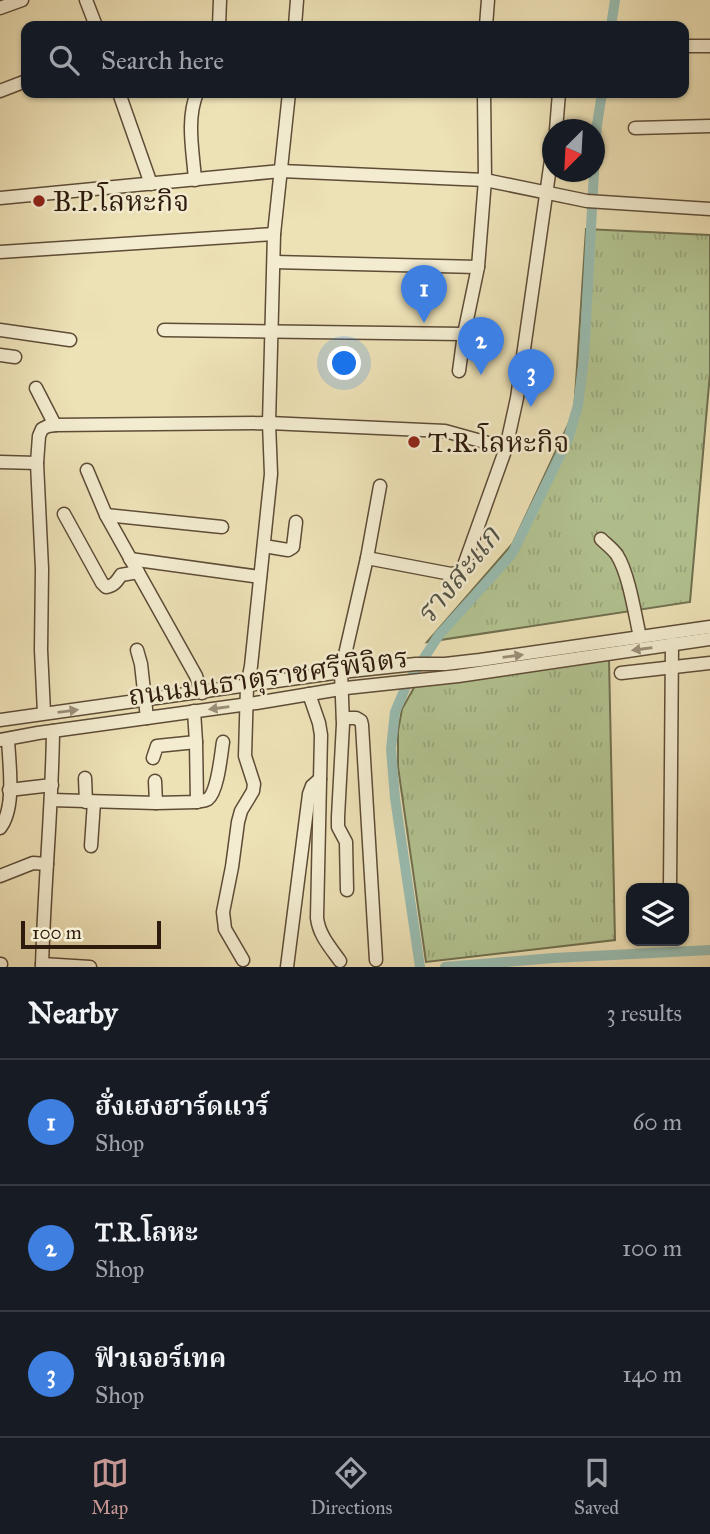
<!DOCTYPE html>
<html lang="en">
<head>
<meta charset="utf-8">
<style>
	:root { --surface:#171b24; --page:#20242c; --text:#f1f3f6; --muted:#9ea1a6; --line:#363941; --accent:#c59692 }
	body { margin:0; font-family:"IM FELL Great Primer","Noto Serif Thai",serif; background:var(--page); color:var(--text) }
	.controls { position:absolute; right:21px; bottom:21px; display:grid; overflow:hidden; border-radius:14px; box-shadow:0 2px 5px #0004 }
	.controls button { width:63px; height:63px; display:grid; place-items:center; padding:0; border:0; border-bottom:2px solid var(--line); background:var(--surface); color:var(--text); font:35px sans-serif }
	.compass { position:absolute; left:542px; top:119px; width:63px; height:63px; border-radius:50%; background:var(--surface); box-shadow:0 2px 5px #0004; rotate:204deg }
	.scale { position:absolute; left:21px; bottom:18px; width:140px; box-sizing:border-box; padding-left:7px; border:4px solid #2e1b0d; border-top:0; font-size:19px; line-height:24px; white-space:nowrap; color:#2e1b0d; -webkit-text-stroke:5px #f3ecd0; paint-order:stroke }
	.you { position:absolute; left:345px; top:364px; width:24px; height:24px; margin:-18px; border:5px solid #fff; border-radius:50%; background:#1a73e8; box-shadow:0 0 0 10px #1a73e833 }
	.badge { display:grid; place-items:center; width:46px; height:46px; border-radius:50%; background:var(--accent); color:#fff; font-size:23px; font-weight:700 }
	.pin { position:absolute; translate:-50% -58px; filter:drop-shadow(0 2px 4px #0008) }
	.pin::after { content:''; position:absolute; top:37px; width:24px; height:21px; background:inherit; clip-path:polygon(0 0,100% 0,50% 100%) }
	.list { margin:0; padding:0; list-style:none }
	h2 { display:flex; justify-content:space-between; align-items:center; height:91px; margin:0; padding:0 28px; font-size:30px }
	h2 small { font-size:23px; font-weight:400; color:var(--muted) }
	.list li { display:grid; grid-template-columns:46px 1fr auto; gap:21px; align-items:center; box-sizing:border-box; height:126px; padding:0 28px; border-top:2px solid var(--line) }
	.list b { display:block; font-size:26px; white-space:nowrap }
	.list p { margin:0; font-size:23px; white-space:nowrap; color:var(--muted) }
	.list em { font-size:23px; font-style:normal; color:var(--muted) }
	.icon { flex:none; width:38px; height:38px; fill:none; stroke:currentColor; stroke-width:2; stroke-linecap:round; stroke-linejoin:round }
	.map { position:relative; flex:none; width:710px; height:967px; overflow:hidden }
	.search { position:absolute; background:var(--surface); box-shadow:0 2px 5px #0004; left:21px; right:21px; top:21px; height:77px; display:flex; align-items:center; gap:18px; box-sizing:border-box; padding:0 24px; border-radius:14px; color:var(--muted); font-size:26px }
	.sheet { height:469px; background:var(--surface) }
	nav { display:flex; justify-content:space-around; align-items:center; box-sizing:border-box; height:98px; border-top:2px solid var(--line); background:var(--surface); font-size:19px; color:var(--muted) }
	nav a { display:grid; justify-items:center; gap:4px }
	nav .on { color:var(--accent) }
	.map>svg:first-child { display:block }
</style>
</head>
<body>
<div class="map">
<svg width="710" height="967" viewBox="0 0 710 967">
	<defs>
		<pattern id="grass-tufts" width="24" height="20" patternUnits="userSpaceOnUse" patternTransform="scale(1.75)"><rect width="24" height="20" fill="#b3c492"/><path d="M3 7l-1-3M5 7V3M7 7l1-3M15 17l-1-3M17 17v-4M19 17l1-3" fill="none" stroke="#9aa87d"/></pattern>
	</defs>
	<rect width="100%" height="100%" fill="#ede1b6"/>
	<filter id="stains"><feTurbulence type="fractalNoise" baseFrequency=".00286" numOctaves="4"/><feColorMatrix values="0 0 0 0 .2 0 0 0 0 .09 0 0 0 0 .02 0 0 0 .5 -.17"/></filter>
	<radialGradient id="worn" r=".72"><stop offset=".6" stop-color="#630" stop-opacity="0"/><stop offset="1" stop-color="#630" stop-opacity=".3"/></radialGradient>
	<!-- grass -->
	<g fill="url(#grass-tufts)" stroke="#707050" stroke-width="2">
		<polygon points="586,229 710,235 710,373 690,602 427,642 513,543 574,412"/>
		<polygon points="609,659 615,940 426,962 398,767 398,731 402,709 416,684"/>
	</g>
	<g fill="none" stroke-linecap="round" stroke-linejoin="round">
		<!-- canal -->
		<g stroke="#99bdb1" stroke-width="10">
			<polyline points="611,26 615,0"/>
			<polyline points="594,170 597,125 602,93"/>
			<polyline points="420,967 395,798 391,749 395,712 407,684 439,635 512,554 568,439 578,405 584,358 594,172"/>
			<polyline points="445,967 554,958 710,950"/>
		</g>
		<defs>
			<g id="minor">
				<polyline points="86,0 96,26"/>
				<polyline points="0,8 22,0"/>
				<polyline points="219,26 220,0"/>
				<polyline points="295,26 297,0"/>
				<polyline points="486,26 488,0"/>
				<polyline points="684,46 710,46"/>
				<polyline points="0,91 26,81"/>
				<polyline points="119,93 151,184"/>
				<polyline points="635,128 710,126"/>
				<polyline points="556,130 559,93"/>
				<path d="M195,180c-2,-29 -9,-60 2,-87"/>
				<polyline points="0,198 281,171 485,180 587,201 710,209"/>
				<polyline points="0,252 274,234"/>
				<polyline points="274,262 478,267"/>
				<polyline points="0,330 70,340"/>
				<polyline points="164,330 464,334"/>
				<polyline points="0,355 15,357"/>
				<polyline points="459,371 464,334 478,267 485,180 484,93"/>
				<polyline points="36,388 55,425"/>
				<polyline points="0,462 37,463"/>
				<polyline points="87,470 106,515 196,676 202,693"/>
				<path d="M64,514l38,69 4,4c8,-1 11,-6 15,-12l17,-3"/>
				<polyline points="106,515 222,527"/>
				<path d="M601,539c5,5 12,10 16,16 12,19 18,60 23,82"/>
				<polyline points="264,546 288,550 293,547 296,522"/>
				<polyline points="367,558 451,574 458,573 463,568 506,448 517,398 552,153"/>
				<polyline points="130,559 260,577"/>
				<polyline points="137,650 141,664 147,718"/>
				<polyline points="621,673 710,663"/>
				<path d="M309,694l10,29 2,12 -4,183c2,17 13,29 23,43"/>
				<polyline points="44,713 41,650 42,569 37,463 39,436 42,429 48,426 55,425 269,423 445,431 506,448"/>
				<polyline points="343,718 356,718 361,721 362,725 376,960"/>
				<polyline points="0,720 341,672 416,664 445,664 480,660 710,627"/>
				<polyline points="0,740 38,733 256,703 346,688 458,676 710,639"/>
				<polyline points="153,758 157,746 196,742 194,711"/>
				<polyline points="85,778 86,802"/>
				<polyline points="155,781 156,803"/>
				<polyline points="9,790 52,785"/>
				<polyline points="51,800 156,803 197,802 196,742"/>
				<path d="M197,802c3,-1 8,-1 11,-3 10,-8 13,-45 15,-57"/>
				<path d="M0,828c16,-20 9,-64 8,-89"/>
				<polyline points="91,846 94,802"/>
				<polyline points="0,876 33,863 47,864"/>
				<polyline points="670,888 672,644"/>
				<polyline points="347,890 346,842 338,827 338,817 343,724 341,672 367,558 380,486"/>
				<polyline points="243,960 225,929 223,912 232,867 238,822 241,811 253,791 254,784 245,756 247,686 251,666 271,474 269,423 274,234 289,93"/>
				<polyline points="0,964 1,964"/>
				<polyline points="42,964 90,967"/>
				<path d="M42,967c2,-79 10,-157 11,-236"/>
				<polyline points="287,967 309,794 312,786 320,779"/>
			</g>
		</defs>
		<!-- minor casing -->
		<use href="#minor" stroke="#5e4c37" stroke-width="15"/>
		<!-- minor -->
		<use href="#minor" stroke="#f3ecd0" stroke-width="12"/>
	</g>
	<!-- one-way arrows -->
	<defs><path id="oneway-solid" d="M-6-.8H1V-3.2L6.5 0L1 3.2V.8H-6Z" transform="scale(1.75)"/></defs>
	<g fill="#9a8e78">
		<use href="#oneway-solid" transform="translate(642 649) rotate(172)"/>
		<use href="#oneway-solid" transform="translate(513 656) rotate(-8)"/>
		<use href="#oneway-solid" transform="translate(219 708) rotate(172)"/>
		<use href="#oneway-solid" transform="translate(68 711) rotate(-7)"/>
	</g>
	<!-- markers -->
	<g fill="#8f2418" stroke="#f3ecd0" stroke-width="2.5">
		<circle cx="39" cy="201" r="7"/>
		<circle cx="414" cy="442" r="7"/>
	</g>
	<g text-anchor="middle" stroke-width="5" stroke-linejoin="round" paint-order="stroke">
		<!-- poi labels -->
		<g font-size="28" fill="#2e1b0d" stroke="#f3ecd0" text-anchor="start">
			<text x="53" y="211">B.P.โลหะกิจ</text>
			<text x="428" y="452">T.R.โลหะกิจ</text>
		</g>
		<!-- street labels -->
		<g font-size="28" fill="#2e1b0d" stroke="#f3ecd0">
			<text transform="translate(268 676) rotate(-8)" y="10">ถนนมนธาตุราชศรีพิจิตร</text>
		</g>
		<!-- water labels -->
		<g font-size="30" font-style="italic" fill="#535446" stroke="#f3ecd0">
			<text transform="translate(458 575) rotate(-51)" y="10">รางสะแก</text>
		</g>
	</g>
	<rect width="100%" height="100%" filter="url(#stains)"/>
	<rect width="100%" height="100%" fill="url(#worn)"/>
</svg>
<div class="controls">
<button><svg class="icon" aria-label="layers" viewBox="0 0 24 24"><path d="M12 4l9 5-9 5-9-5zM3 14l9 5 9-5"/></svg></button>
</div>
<svg class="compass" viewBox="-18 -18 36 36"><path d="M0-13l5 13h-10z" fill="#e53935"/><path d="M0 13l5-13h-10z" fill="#9ea1a6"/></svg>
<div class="scale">100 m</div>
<div class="you"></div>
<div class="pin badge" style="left:424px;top:323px;background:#3f7fe0">1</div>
<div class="pin badge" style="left:481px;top:375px;background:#3f7fe0">2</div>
<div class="pin badge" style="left:531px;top:407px;background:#3f7fe0">3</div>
<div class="search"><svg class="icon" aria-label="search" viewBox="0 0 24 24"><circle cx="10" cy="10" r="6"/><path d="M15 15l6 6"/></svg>Search here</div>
</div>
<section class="sheet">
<h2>Nearby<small>3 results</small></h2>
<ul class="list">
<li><span class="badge" style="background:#3f7fe0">1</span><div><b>ฮั่งเฮงฮาร์ดแวร์</b><p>Shop</p></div><em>60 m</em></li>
<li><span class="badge" style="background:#3f7fe0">2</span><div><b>T.R.โลหะ</b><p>Shop</p></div><em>100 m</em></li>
<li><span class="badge" style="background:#3f7fe0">3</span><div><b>ฟิวเจอร์เทค</b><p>Shop</p></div><em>140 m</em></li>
</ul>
</section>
<nav>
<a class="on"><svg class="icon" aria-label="map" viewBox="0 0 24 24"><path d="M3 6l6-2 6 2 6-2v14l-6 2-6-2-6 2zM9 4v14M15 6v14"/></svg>Map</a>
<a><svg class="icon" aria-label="directions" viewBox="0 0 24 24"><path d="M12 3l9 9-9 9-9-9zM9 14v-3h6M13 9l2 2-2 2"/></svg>Directions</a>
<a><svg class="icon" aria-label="saved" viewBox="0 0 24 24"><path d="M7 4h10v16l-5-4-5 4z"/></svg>Saved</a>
</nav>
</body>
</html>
